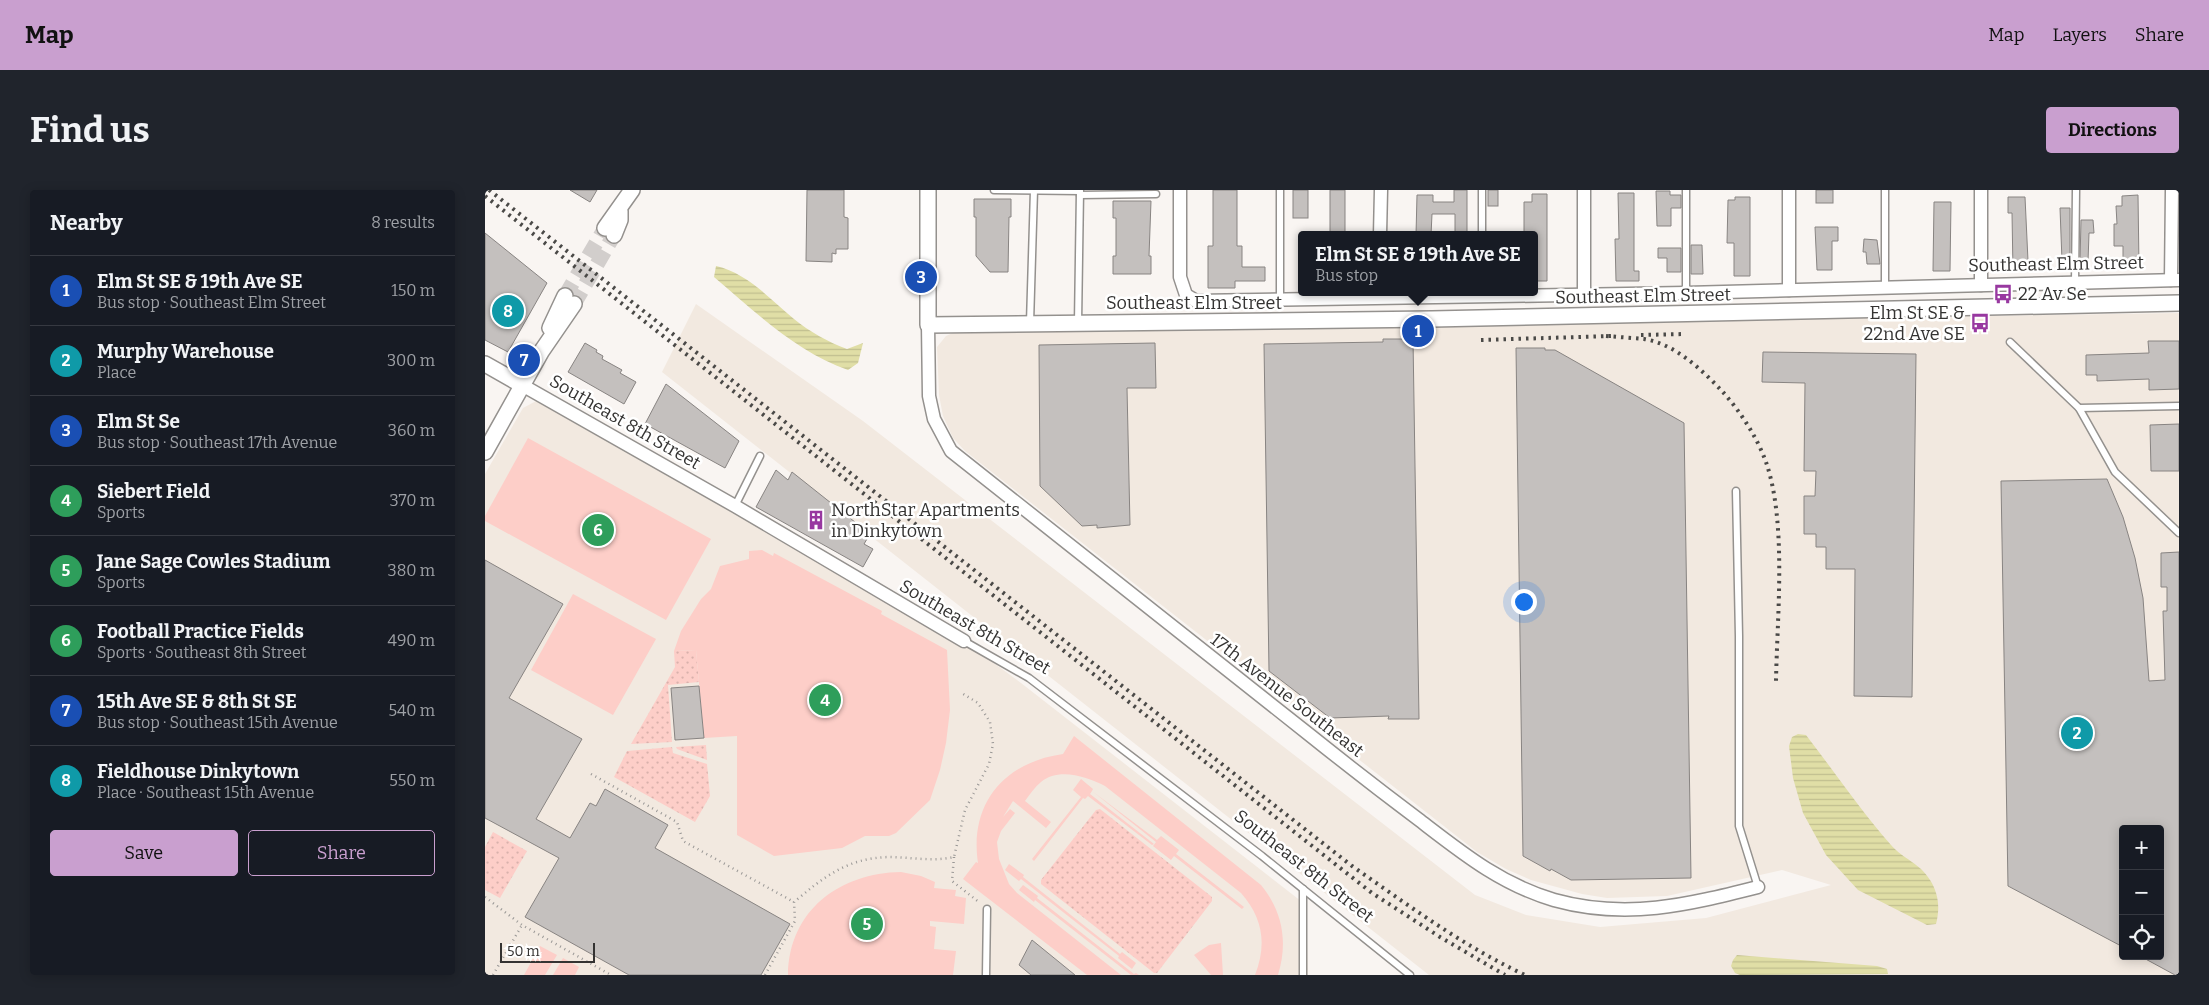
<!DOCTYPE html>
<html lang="en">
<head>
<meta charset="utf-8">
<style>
	:root { --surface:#171b24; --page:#20242c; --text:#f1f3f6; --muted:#9ea1a6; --line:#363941; --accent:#c99fcf }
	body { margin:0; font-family:Bitter,serif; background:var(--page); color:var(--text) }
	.controls { position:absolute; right:15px; bottom:15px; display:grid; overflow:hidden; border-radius:5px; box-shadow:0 2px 12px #0003 }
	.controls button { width:45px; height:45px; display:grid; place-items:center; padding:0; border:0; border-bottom:1px solid var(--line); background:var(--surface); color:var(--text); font:25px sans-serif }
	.scale { position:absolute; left:15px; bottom:12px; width:95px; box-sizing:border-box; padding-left:5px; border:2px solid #343332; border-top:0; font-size:14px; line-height:18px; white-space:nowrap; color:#343332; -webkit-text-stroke:4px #fff; paint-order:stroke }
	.you { position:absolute; left:1038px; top:411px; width:18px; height:18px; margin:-12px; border:4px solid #fff; border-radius:50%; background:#1a73e8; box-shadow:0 0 0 8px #1a73e833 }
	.badge { display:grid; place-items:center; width:32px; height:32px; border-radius:50%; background:var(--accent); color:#fff; font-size:16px; font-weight:700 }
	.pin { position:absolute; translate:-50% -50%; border:2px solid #fff; box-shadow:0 1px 5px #0006 }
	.popup { position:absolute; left:813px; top:41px; width:240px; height:65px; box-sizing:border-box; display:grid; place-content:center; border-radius:5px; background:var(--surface); filter:drop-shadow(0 1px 4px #0005); font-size:16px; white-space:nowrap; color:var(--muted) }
	.popup b { font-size:19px; color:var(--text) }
	.popup::after { content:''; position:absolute; left:50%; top:100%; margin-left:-10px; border:10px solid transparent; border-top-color:var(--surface) }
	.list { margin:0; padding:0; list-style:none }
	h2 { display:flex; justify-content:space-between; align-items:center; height:65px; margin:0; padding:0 20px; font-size:21px }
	h2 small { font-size:16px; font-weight:400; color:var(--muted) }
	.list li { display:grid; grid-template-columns:32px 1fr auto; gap:15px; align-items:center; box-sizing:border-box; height:70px; padding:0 20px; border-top:1px solid var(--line) }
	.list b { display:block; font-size:19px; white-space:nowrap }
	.list p { margin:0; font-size:16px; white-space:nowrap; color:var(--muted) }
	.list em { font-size:16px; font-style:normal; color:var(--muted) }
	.actions { display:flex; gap:10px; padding:15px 20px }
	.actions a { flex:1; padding:11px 0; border:1px solid var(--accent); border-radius:5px; text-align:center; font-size:18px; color:var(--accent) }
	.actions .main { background:var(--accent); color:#111 }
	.icon { flex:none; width:28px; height:28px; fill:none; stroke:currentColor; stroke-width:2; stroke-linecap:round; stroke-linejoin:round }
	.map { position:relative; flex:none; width:1694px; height:785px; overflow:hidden; border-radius:5px }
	header { display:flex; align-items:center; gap:30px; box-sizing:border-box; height:70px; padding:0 25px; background:var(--accent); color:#111 }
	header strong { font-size:24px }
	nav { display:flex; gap:28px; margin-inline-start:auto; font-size:18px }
	.intro { display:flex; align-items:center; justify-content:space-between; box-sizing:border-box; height:120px; padding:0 30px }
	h1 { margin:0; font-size:35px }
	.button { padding:12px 22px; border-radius:5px; background:var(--accent); color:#111; font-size:18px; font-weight:700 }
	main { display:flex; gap:30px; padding:0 30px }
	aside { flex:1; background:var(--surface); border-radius:5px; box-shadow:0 2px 12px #0003 }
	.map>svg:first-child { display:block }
</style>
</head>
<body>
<header>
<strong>Map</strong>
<nav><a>Map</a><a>Layers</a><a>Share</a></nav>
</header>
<div class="intro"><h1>Find us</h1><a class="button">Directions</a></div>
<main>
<aside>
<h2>Nearby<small>8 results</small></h2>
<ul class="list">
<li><span class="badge" style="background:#1a4fb4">1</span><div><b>Elm St SE &amp; 19th Ave SE</b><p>Bus stop · Southeast Elm Street</p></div><em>150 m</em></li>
<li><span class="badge" style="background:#0f9aa8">2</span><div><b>Murphy Warehouse</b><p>Place</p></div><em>300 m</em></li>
<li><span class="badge" style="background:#1a4fb4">3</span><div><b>Elm St Se</b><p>Bus stop · Southeast 17th Avenue</p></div><em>360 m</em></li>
<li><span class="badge" style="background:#2e9e5b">4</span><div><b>Siebert Field</b><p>Sports</p></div><em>370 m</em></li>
<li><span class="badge" style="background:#2e9e5b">5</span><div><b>Jane Sage Cowles Stadium</b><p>Sports</p></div><em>380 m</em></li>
<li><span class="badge" style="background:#2e9e5b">6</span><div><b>Football Practice Fields</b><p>Sports · Southeast 8th Street</p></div><em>490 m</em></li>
<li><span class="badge" style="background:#1a4fb4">7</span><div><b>15th Ave SE &amp; 8th St SE</b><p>Bus stop · Southeast 15th Avenue</p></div><em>540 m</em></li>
<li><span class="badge" style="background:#0f9aa8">8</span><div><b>Fieldhouse Dinkytown</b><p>Place · Southeast 15th Avenue</p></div><em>550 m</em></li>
</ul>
<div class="actions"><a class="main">Save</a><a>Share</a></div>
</aside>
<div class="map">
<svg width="1694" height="785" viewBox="0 0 1694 785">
	<defs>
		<pattern id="grass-dots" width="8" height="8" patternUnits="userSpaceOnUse" patternTransform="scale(1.25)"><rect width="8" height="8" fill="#fdcec8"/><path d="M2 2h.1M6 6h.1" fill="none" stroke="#d9b1ac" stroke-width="1.8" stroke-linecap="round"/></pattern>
		<pattern id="water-rules" width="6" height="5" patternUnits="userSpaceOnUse" patternTransform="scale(1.25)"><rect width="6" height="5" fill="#e0dea6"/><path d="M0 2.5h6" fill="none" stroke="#c1bf8f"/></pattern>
	</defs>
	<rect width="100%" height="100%" fill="#f9f5f2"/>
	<!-- built -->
	<g fill="#f2e9e0" fill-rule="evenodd">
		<path d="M211,114l167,117 612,474 51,20 74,12 106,-9 125,-33 -49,-15 -115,26 -60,2 -25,-4 -51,-14 -25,-11 -29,-17 -512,-401 -12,-13 -10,-22 -4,-21 -2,-48 9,-11 11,-5 1222,-18v662h-750l-767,-603zM1638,639h37v127h-37z"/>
		<polygon points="53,210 479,451 536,493 821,715 823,785 0,785 0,284 38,218"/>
	</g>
	<!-- grass -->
	<g fill="url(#grass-dots)">
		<polygon points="211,460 214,492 183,495 187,552 146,554 190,477 189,461"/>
		<polygon points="221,555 222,570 192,559 191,557"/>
		<polygon points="187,557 188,563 222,574 225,606 210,632 129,587 142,561"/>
		<polygon points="615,619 727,707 727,711 672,783 669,783 556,694 556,690 611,620"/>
		<polygon points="8,642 42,661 15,708 0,700 0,657"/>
	</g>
	<!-- garden -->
	<g fill="#fdcec8">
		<polygon points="43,248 226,349 181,430 0,331 0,326"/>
		<polygon points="277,360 288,366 289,363 397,421 396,424 462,460 465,520 461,553 455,580 445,610 411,643 404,646 380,646 357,658 289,666 252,645 252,546 219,548 211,460 189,461 196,441 216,409 226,399 235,376 264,369 264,361"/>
		<polygon points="88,404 171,449 128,525 46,480"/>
		<path d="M589,546l187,149c22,27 27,57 17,90h-23c12,-31 8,-57 -14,-82l-136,-107c-18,-9 -46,-19 -64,-4 -6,5 -11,12 -16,19l26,21 -5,6 -33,-27 -10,16 7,-8 5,4 -14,18 -4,11 2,17 10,25 8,9 104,82h-34l-124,-96 13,-17 2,1c-9,-60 27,-101 85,-109z"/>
		<polygon points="596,589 608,599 607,601 672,650 676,646 694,660 691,664 759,717 757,719 689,666 686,670 668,656 671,652 607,601 605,604 669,654 667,655 603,606 600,609 598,608 549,671 547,669 596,607 588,600"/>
		<polygon points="524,674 539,685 538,687 635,764 637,762 651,773 647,779 633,768 634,766 536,689 534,691 520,680"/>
		<path d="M416,682l20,4 14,6 -1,6 22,2 -1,6 11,2 -2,26 -34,-3v5l6,1 -2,22 22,2 -3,24h-165c1,-65 52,-102 113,-103z"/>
		<polygon points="538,695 553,706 552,708 649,784 651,783 654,785 646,785 550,710 549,712 534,700"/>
		<polygon points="736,753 738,785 726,785 709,765 724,755"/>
		<polygon points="55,756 72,765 60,785 39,785"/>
		<polygon points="78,768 94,777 90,785 68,785"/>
	</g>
	<!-- water -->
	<g fill="url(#water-rules)">
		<path d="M231,76c31,7 54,33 78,53 16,13 34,23 53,30l16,-6 -5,20 -10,7c-51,-18 -93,-58 -134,-93z"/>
		<path d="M1313,544l8,1c28,36 54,75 85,110 12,14 29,18 39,35 9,14 10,29 6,44l-9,1 -69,-35 -32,-35 -23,-42 -10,-35 -4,-32 3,-9z"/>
		<polygon points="1252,765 1392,776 1402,779 1403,784 1255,785 1250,783 1246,776 1248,770"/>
	</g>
	<!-- building -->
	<g fill="#c4c0be" stroke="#888482">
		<polygon points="85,0 112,0 105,12"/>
		<polygon points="322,0 359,0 359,27 363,28 363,59 351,59 351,64 347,63 347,72 321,71"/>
		<polygon points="728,0 752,0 752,56 757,56 757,77 780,77 780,91 750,91 750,98 723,98 723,56 728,56"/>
		<rect x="808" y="0" width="15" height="28"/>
		<rect x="845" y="0" width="15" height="45"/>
		<polygon points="969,0 982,0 982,43 970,43 970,24 947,24 946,45 931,45 932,5 948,5 948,12 969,12"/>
		<rect x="1003" y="0" width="10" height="16"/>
		<rect x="1331" y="0" width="17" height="13"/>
		<polygon points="1171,1 1185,1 1185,5 1196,5 1196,18 1186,18 1186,36 1172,36"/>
		<polygon points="1133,3 1149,3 1149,81 1154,81 1154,91 1131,91 1130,49 1134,49"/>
		<polygon points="1047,4 1062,4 1062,91 1049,91 1049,45 1039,45 1039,12 1047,12"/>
		<polygon points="1653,5 1654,77 1638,77 1638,56 1629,56 1629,34 1632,34 1631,16 1637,16 1637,6"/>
		<polygon points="1250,7 1265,7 1265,86 1249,86 1249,53 1242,53 1243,10 1250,10"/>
		<polygon points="1523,7 1540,7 1543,71 1547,74 1542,81 1528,81 1527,23 1523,23"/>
		<polygon points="489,9 526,9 526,27 524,27 523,82 505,82 491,66 491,27 489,27"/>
		<polygon points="628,11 666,11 664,66 666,66 666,84 628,84 628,66 631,66 631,28 628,28"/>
		<polygon points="1449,12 1466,12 1465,81 1448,81"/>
		<polygon points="1575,18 1585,18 1585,71 1577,71"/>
		<polygon points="1596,30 1608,30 1609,43 1604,43 1603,72 1595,72"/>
		<polygon points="1330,37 1353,37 1353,51 1347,51 1347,80 1332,80"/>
		<polygon points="0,43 62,93 23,162 0,150"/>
		<polygon points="1379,49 1392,50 1395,74 1382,74 1381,62 1378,62"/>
		<polygon points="1206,55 1217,55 1218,84 1206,84"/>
		<polygon points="1173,58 1196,58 1196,82 1182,82 1182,68 1173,68"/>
		<polygon points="898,149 928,149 934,529 903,529 904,526 845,528 784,481 779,154 898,152"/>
		<polygon points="1663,151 1694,151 1694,199 1664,200 1664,189 1612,191 1612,185 1601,185 1601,165 1664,163"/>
		<polygon points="100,153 112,160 111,162 118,166 117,169 137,180 135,183 151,192 139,214 83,182"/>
		<polygon points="670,153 671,198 642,198 645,335 612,338 612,335 597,336 555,296 554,155"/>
		<polygon points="1031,158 1060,158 1060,160 1070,160 1199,233 1206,688 1086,690 1066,679 1065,681 1038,666"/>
		<polygon points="1278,162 1431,164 1427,507 1369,506 1370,379 1341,379 1341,357 1331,357 1331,344 1319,344 1319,306 1330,306 1331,281 1319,281 1320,193 1277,192"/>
		<polygon points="181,194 254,251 240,278 160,234"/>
		<polygon points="1694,234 1694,281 1666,281 1665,235"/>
		<polygon points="291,280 303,290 307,282 385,344 379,354 388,359 378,377 271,317"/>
		<polygon points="1622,289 1638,327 1650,368 1658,408 1664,491 1680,490 1678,421 1682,421 1682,397 1676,397 1676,363 1694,362 1694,785 1690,785 1655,766 1675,766 1675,639 1638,639 1638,757 1523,696 1516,291"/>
		<polygon points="0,370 78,414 24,508 97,549 51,629 85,648 105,613 111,616 120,599 183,635 170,658 305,734 276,785 144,785 40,727 74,668 0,628"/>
		<polygon points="214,496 219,548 190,550 186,498"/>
		<polygon points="547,750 590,785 546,785 534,775"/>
	</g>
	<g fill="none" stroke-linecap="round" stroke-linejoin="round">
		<!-- tertiary-tunnel -->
		<g stroke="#d2cecc" stroke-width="15" stroke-dasharray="15 8" stroke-linecap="butt">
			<polyline points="80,106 120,38"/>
			<polyline points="89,114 129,45"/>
		</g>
		<defs>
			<g id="service">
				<polyline points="509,0 595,1 593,133"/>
				<polyline points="795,0 795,109"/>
				<polyline points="595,5 671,4"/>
				<polyline points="997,45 997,0"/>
				<polyline points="1590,93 1591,0"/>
				<polyline points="1400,97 1400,0"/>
				<polyline points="1201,103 1201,0"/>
				<polyline points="545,133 549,0"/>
				<polyline points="1525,152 1594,218 1630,282 1694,343"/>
				<polyline points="1594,218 1694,216"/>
				<polyline points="1251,301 1254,446 1254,636 1273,697"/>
				<polyline points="250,316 275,266"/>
				<polyline points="479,451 544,488 777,666 925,785"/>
				<polyline points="501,785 502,719"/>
				<polyline points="818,785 818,699"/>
			</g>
			<g id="minor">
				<polyline points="695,0 695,87 701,105 711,111 1201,103 1694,90"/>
				<polyline points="895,45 896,0"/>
				<polyline points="1686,90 1687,0"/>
				<polyline points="1496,95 1496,0"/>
				<polyline points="1304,100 1304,0"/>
				<polyline points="1099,103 1099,0"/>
				<path d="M443,135l1,71 5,23 17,32c120,95 240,190 360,285 35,28 71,56 107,83 43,33 82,65 136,81 72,20 133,5 204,-13"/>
				<polyline points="37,195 250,316 479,451"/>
			</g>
			<g id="tertiary">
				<polyline points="443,0 443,135 947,129 1694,113"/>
				<polyline points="120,38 147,0"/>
				<polyline points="129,45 135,30 135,21"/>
				<polyline points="65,138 80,106"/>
				<polyline points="0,174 37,195"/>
				<polyline points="0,262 56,162 89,114"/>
			</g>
		</defs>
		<!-- service casing -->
		<use href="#service" stroke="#94918e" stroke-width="9"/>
		<!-- minor casing -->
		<use href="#minor" stroke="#94918e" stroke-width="15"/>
		<!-- tertiary casing -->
		<use href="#tertiary" stroke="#94918e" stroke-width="18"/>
		<!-- path -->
		<g stroke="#9a9896" stroke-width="2.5" stroke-dasharray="1 4" stroke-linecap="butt">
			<polyline points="106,584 192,632 198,651 309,712"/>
			<polyline points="469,667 467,691 495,713"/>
			<polyline points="0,707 37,735 126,785"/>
			<polyline points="8,785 37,735"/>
			<path d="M280,785l30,-54 -1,-19c30,-25 53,-44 95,-45 21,0 43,5 65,0l11,-47 24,-46 4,-20 -3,-22 -12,-19 -18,-11"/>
		</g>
		<!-- service -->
		<use href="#service" stroke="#fff" stroke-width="6"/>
		<!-- minor -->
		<use href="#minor" stroke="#fff" stroke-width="12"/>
		<!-- tertiary -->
		<use href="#tertiary" stroke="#fff" stroke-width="15"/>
		<!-- rail -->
		<g stroke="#4a4947" stroke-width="4" stroke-dasharray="2.5 5" stroke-linecap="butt">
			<path d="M4,0l863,676c56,39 111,80 173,109"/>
			<polyline points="0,6 887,703 955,747 1020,785"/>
			<polyline points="1156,145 1200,144"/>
			<path d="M1121,146c13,1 26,2 38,3 31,5 57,30 78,52 18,20 35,46 44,71 21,61 11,154 10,220"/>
			<polyline points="996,150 1126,146"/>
		</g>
	</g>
	<!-- icons -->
	<defs>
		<symbol id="bus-bare" viewBox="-9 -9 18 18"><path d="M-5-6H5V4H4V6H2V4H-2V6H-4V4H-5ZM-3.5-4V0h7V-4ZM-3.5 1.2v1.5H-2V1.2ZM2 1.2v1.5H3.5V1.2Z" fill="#9838a0" stroke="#fff" stroke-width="2.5" paint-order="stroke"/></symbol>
		<symbol id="building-bare" viewBox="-9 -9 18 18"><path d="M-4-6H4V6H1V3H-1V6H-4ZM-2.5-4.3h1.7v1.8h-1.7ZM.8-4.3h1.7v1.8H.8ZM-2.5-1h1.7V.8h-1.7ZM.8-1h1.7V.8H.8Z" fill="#9838a0" stroke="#fff" stroke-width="2.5" paint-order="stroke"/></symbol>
	</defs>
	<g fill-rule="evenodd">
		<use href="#bus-bare" x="1504" y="90" width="28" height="28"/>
		<use href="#bus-bare" x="1481" y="119" width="28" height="28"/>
		<use href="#building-bare" x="317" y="316" width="28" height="28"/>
	</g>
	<g text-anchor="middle" stroke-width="5" stroke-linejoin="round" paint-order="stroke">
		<!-- street labels -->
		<g font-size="18" fill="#343332" stroke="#fff">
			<text transform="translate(1571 74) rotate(-1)" y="6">Southeast Elm Street</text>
			<text transform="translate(1158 106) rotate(-1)" y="6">Southeast Elm Street</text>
			<text x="709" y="119">Southeast Elm Street</text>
			<text transform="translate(140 232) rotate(30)" y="6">Southeast 8th Street</text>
			<text transform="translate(490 437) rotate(30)" y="6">Southeast 8th Street</text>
			<text transform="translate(802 505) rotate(38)" y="6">17th Avenue Southeast</text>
			<text transform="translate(819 676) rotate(38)" y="6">Southeast 8th Street</text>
		</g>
		<!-- poi labels -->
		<g font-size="18" fill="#343332" stroke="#fff" text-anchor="start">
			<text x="1533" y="110">22 Av Se</text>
			<text x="1480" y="129" text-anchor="end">Elm St SE &amp;<tspan x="1480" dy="21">22nd Ave SE</tspan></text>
			<text x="346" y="326">NorthStar Apartments<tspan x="346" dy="21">in Dinkytown</tspan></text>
		</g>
	</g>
</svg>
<div class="controls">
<button>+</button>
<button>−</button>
<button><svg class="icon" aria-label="locate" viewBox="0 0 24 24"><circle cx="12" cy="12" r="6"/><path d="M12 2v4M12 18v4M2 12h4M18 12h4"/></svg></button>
</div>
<div class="scale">50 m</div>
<div class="you"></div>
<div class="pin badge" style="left:933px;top:141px;background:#1a4fb4">1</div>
<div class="popup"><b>Elm St SE &amp; 19th Ave SE</b>Bus stop</div>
<div class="pin badge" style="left:1592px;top:543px;background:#0f9aa8">2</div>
<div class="pin badge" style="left:436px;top:87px;background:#1a4fb4">3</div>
<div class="pin badge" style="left:340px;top:510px;background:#2e9e5b">4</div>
<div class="pin badge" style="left:382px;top:734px;background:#2e9e5b">5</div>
<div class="pin badge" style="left:113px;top:340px;background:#2e9e5b">6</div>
<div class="pin badge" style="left:39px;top:170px;background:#1a4fb4">7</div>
<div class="pin badge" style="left:23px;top:121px;background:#0f9aa8">8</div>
</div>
</main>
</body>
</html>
